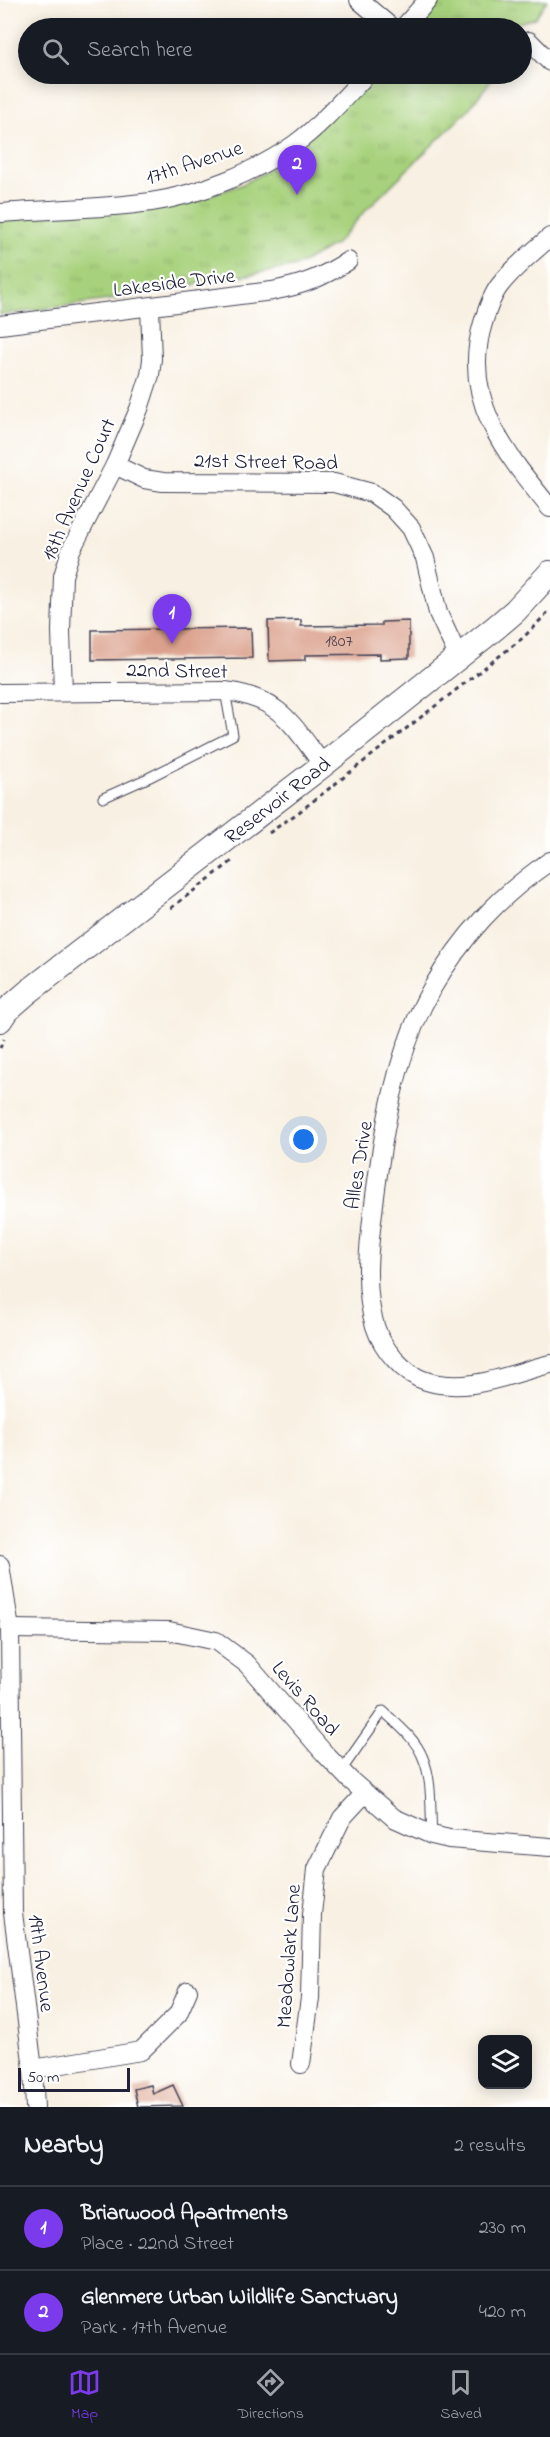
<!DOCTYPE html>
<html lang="en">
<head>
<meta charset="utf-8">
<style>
	:root { --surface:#171b24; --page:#242831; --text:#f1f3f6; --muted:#9ea1a6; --line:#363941; --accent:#7c3aed }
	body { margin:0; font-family:"Indie Flower",sans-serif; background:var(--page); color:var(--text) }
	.controls { position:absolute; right:18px; bottom:18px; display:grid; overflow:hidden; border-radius:12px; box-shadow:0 3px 15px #0003 }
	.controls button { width:54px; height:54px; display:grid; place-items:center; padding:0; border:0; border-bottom:2px solid var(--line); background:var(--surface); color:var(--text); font:30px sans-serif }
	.scale { position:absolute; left:18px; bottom:15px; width:112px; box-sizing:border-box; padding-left:6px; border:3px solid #22223b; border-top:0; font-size:16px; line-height:21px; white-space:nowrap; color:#22223b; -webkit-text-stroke:4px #fff; paint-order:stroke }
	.you { position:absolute; left:304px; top:1140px; width:21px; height:21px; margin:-15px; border:4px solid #fff; border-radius:50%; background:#1a73e8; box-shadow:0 0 0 9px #1a73e833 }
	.badge { display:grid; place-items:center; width:39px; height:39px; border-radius:50%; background:var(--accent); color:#fff; font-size:20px; font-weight:700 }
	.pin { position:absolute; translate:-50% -50px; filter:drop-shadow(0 2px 3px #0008) }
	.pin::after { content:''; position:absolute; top:32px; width:21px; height:18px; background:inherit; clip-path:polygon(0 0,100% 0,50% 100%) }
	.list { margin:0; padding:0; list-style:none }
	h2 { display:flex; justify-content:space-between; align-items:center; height:78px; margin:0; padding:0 24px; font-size:26px }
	h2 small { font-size:20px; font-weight:400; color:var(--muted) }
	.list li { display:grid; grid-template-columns:39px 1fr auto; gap:18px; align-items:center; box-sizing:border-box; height:84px; padding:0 24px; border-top:2px solid var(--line) }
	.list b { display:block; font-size:22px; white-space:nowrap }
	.list p { margin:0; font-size:20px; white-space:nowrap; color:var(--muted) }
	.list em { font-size:20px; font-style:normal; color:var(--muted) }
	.icon { flex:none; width:33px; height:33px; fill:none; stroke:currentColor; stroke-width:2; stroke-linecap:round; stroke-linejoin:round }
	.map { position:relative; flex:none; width:550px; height:2107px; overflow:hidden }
	.search { position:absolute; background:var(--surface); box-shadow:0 3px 15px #0003; left:18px; right:18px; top:18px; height:66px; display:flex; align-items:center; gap:15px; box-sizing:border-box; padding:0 21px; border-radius:33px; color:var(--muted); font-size:22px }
	.sheet { height:246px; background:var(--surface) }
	nav { display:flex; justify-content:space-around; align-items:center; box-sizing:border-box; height:84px; border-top:2px solid var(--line); background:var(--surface); font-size:16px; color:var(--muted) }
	nav a { display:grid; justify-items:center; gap:3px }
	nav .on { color:var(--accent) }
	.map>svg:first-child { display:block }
</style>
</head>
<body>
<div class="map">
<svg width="550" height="2107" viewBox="0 0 550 2107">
	<defs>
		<pattern id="park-tufts" width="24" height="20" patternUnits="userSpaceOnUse" patternTransform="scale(1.5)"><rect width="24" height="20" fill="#a7d17c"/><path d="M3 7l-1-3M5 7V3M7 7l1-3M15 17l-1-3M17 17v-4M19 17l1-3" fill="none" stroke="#8fb36c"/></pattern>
	</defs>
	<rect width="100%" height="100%" fill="#fff"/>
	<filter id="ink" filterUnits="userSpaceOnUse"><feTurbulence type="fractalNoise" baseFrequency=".0167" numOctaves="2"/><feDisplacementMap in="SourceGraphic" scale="12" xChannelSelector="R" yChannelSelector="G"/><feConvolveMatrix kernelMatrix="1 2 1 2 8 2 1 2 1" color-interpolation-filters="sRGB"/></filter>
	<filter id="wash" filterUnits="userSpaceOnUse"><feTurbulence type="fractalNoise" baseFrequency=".008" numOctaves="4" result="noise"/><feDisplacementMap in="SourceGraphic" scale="24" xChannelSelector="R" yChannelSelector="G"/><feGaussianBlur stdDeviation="1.35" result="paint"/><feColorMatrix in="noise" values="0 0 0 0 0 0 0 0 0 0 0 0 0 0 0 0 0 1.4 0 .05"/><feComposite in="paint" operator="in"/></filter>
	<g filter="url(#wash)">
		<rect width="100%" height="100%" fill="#f8f0e2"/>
		<!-- park -->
		<g fill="url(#park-tufts)" stroke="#647a5c" stroke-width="1.5">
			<polygon points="434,0 547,0 535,18 515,24 510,28 411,28"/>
			<polygon points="374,74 496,74 468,110 364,212 336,244 297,266 116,299 0,315 0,219 196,200 243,184 268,170"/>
		</g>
		<g id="blocks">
			<!-- building -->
			<g fill="#dba18c">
				<polygon points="301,620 301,626 382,625 382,622 409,621 409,658 380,659 380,654 305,655 305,660 269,661 268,621"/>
				<polygon points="251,628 252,658 92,660 92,630"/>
				<polygon points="151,2085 153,2094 173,2085 183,2106 138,2107 134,2089"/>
			</g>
		</g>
	</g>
	<g filter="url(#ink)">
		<use href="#blocks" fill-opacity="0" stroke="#424154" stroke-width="1.5"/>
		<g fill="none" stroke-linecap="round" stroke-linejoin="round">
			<defs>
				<g id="lane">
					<polyline points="103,798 148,778 233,735 225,691"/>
					<path d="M341,1771l42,-60c15,14 33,28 40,47 10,23 7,53 9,77"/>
				</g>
				<g id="street">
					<polyline points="359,0 392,28"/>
					<polyline points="403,28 428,0"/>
					<polyline points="529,41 550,62"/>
					<path d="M0,213c50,-4 101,-4 151,-11 47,-7 105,-30 144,-58 27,-20 49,-46 72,-70"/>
					<path d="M550,237c-17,15 -36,30 -50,48 -8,10 -13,25 -17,38 -23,75 22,130 67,185"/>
					<path d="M0,325l272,-34c31,-6 49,-13 76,-30"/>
					<polyline points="115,465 144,479 163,482 334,483 372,493 393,508 411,528 425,558 438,613 458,656"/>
					<polyline points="63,692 61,631 63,576 71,550 115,465 139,409 150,375 152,359 150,308"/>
					<path d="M0,693l225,-2c55,7 67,33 98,74"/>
					<path d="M550,861c-51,35 -88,75 -119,129 -36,64 -48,142 -57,214 -5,40 -11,83 1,122 7,22 28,48 51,55 42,13 83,-7 124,-17"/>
					<polyline points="0,1565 10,1629 13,1913 33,2069 35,2107"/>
					<polyline points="10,1629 169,1631 216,1641 247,1664 325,1754 349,1779 394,1818 432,1835 449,1839 550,1847"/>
					<polyline points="301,2064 310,1998 312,1914 317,1869 342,1818 365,1793"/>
					<polyline points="33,2069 141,2051 178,2014 188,1991"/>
				</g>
				<polyline id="secondary" points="0,1020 6,1011 28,992 323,765 495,628 515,611 550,573"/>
			</defs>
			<!-- lane casing -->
			<use href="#lane" stroke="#424154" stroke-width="11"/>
			<!-- street casing -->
			<use href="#street" stroke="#424154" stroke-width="20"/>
			<!-- secondary casing -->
			<use href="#secondary" stroke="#424154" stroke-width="26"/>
			<!-- path -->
			<g stroke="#424154" stroke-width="3" stroke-dasharray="4.5 4.5" stroke-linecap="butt">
				<polyline points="269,833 299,812 524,637 550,610"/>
				<polyline points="171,908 235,859"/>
				<polyline points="0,1048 4,1039"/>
			</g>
			<!-- lane -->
			<use href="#lane" stroke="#fff" stroke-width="9"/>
			<!-- street -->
			<use href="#street" stroke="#fff" stroke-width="18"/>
			<!-- secondary -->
			<use href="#secondary" stroke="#fff" stroke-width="24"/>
		</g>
	</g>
	<g text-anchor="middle" stroke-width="4.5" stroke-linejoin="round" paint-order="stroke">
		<!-- number labels -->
		<g font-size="18" fill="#50424f">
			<text x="339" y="646">1807</text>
		</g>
		<!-- street labels -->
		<g font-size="21" fill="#22223b" stroke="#fff">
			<text transform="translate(194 162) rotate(-18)" y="7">17th Avenue</text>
			<text transform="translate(174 282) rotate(-7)" y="7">Lakeside Drive</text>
			<text transform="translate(266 461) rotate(1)" y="7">21st Street Road</text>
			<text transform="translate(78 489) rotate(-66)" y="7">18th Avenue Court</text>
			<text transform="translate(177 670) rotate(1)" y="7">22nd Street</text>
			<text transform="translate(277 800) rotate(-38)" y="7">Reservoir Road</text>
			<text transform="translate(358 1165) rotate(-81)" y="7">Alles Drive</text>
			<text transform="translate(306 1698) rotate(49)" y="7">Levis Road</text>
			<text transform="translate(288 1956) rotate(-86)" y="7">Meadowlark Lane</text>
			<text transform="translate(42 1963) rotate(83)" y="7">19th Avenue</text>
		</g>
	</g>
</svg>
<div class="controls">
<button><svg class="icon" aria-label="layers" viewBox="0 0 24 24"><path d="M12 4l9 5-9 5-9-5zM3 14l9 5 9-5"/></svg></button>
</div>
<div class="scale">50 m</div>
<div class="you"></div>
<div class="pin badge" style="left:172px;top:644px">1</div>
<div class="pin badge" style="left:297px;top:195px">2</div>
<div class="search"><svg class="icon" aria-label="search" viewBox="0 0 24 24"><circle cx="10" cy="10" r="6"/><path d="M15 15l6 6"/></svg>Search here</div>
</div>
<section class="sheet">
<h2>Nearby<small>2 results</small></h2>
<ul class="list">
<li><span class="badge">1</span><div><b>Briarwood Apartments</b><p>Place · 22nd Street</p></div><em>230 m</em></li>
<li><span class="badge">2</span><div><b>Glenmere Urban Wildlife Sanctuary</b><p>Park · 17th Avenue</p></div><em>420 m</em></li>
</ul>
</section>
<nav>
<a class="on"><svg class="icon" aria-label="map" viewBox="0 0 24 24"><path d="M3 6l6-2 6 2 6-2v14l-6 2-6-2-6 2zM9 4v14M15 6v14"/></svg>Map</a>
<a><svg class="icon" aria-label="directions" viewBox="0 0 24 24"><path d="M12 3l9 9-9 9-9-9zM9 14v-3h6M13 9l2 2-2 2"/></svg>Directions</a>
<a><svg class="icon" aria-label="saved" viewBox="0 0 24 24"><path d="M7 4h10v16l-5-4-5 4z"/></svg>Saved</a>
</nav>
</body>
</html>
